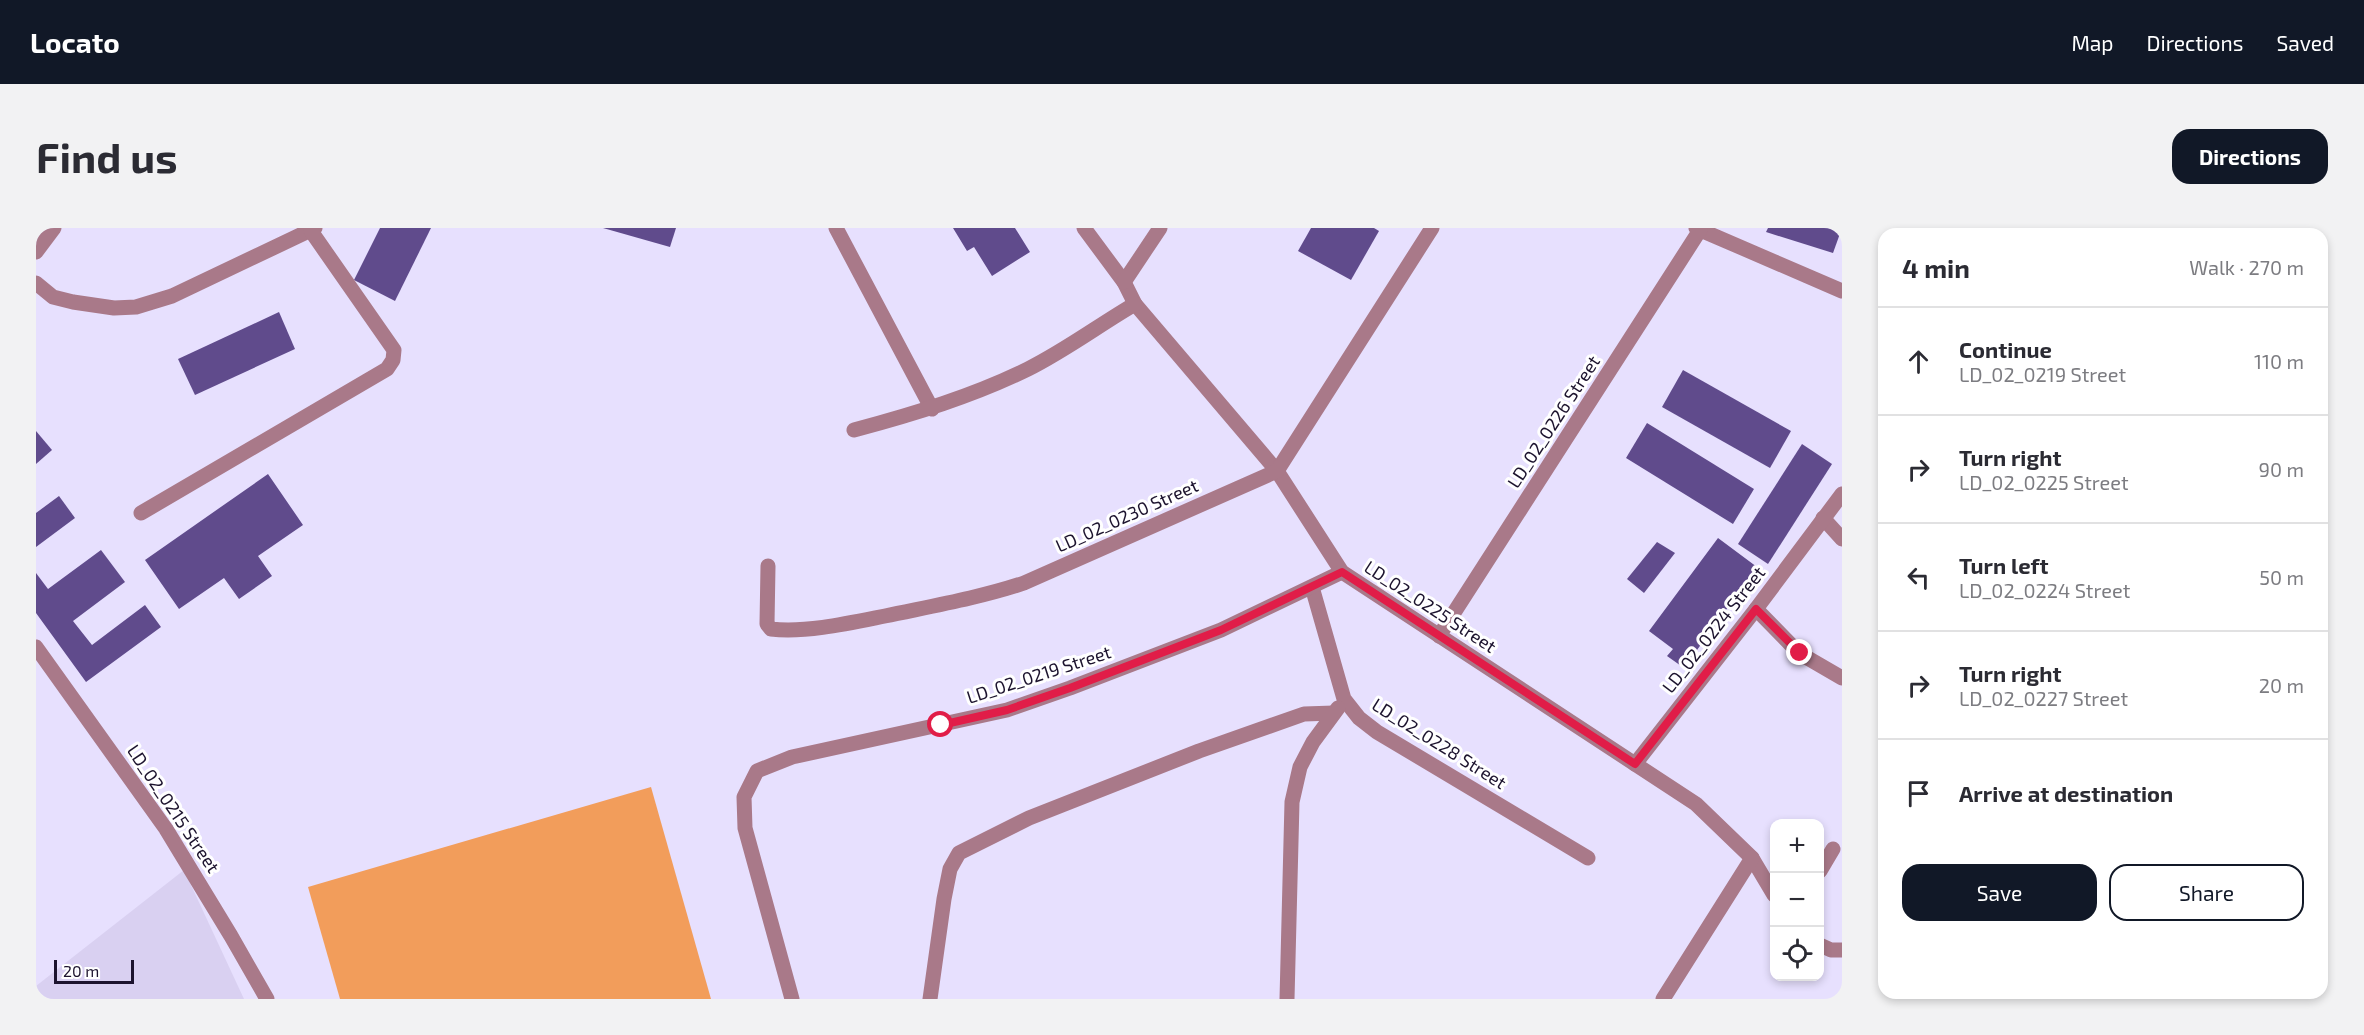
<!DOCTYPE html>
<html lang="en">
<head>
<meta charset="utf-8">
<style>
	:root { --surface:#fff; --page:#f2f2f3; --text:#2b2b33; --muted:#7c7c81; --line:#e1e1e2; --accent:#111827 }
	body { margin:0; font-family:"Exo 2",sans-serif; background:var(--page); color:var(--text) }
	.controls { position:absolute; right:18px; bottom:18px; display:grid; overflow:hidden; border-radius:12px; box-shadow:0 3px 9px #0003 }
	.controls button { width:54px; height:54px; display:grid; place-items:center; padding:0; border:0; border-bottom:2px solid var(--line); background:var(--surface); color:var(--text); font:30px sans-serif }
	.scale { position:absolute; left:18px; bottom:15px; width:80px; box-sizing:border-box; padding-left:6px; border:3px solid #1c132e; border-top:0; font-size:16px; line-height:21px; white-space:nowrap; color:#1c132e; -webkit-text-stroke:4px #fff; paint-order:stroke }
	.stop { position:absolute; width:18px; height:18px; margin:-14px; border:4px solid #e11d48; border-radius:50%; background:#fff }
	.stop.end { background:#e11d48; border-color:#fff; box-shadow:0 2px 6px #0008 }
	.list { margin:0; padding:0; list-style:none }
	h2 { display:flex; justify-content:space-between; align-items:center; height:78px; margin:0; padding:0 24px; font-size:26px }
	h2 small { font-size:20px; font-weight:400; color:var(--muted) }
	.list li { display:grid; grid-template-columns:39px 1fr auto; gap:18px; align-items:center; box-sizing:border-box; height:108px; padding:0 24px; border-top:2px solid var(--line) }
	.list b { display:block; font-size:22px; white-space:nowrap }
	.list p { margin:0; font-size:20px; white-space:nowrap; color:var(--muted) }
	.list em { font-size:20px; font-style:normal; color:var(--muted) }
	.actions { display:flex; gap:12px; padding:18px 24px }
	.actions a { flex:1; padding:14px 0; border:2px solid var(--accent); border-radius:18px; text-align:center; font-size:21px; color:var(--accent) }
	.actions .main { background:var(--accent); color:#fff }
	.icon { flex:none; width:33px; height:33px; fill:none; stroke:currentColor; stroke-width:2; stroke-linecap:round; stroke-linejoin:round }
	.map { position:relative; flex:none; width:1806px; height:771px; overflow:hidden; border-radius:18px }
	header { display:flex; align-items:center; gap:36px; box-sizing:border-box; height:84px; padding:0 30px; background:var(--accent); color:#fff }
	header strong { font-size:28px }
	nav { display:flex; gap:33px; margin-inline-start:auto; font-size:21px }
	.intro { display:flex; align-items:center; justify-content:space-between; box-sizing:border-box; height:144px; padding:0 36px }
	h1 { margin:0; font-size:42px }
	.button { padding:15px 27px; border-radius:18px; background:var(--accent); color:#fff; font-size:21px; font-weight:700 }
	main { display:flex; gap:36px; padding:0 36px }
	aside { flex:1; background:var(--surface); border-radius:18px; box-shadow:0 3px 9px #0003 }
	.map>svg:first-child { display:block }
</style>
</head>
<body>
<header>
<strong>Locato</strong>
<nav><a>Map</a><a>Directions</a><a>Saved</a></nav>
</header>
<div class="intro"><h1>Find us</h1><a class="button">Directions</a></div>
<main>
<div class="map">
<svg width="1806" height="771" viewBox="0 0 1806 771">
	<rect width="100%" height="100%" fill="#e7e0fe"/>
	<!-- built -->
	<polygon fill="#d9d0f1" points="148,642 208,771 0,771 0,758"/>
	<!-- green -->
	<polygon fill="#f29d5b" points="615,559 675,771 304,771 272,659"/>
	<!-- building -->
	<g fill="#604b8c">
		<polygon points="344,0 395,0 359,73 318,52"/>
		<polygon points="567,0 640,0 634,19"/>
		<polygon points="917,0 979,0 994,24 956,48 938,19 931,23"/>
		<polygon points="1275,0 1338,0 1343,3 1315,52 1262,23"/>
		<polygon points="1732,0 1806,0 1797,25 1730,4"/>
		<polygon points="243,84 259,121 159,167 142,131"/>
		<polygon points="1647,142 1755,203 1734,240 1626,179"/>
		<polygon points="1611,195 1718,261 1697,296 1590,230"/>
		<polygon points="0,203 16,222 0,236"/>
		<polygon points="1766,216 1796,236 1732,336 1702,316"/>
		<polygon points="232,246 267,297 222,328 236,348 203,371 188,350 143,381 109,332"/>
		<polygon points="23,268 39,290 0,319 0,285"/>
		<polygon points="1682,310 1721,339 1648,440 1631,428 1637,421 1613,403"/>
		<polygon points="1621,314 1639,325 1608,365 1591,351"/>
		<polygon points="65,322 89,354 37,393 56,417 109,377 125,399 50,454 0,385 0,345 12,361"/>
	</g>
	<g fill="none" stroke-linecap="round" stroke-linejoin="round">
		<!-- lane -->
		<g stroke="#a97989" stroke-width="15">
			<polyline points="1276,359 1308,471 1323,490 1341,504 1552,630"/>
			<polyline points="1784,643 1797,621"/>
			<polyline points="894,771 908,671 914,641 923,625 993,590 1163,523 1268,486 1298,485"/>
			<polyline points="1251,771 1256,574 1264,539 1277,514 1302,480"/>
		</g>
		<!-- street -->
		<g stroke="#a97989" stroke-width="15">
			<polyline points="800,0 896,181"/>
			<polyline points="1048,0 1088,54 1099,76 1241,243 1306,344 1660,576 1716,630 1738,667"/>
			<polyline points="1660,0 1806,63"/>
			<polyline points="0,24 18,0"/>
			<polyline points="1088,54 1124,0"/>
			<polyline points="0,55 17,69 37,74 78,80 100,79 136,68 279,0"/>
			<path d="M818,202c60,-16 119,-34 174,-61 38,-19 71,-44 107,-65"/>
			<polyline points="105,285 351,141 357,132 358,122 275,3"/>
			<polyline points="1787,290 1806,311"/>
			<path d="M732,338l-1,58 4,5c35,4 79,-6 114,-13 47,-10 94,-18 139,-33l253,-112 155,-243"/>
			<polyline points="1720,381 1763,425 1806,450"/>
			<polyline points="1403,408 1664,2"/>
			<polyline points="0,419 130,601 195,708 231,771"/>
			<polyline points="1599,536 1720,381 1806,266"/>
			<polyline points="1784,717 1795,722 1806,722"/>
			<polyline points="756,771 709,600 708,569 721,543 756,529 971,482 1034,460 1185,402 1306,344"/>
			<polyline points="1627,771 1716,630"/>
		</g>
	</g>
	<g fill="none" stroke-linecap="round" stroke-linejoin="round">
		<!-- route -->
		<polyline stroke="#e11d48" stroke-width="8" points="905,497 971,482 1034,460 1185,402 1306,344 1599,536 1720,381 1764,425"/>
	</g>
	<g text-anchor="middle" stroke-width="6" stroke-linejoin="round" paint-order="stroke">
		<!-- street labels -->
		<g font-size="18" fill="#1c132e" stroke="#fff">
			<text transform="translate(1518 194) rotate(-57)" y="6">LD_02_0226 Street</text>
			<text transform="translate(1091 288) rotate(-24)" y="6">LD_02_0230 Street</text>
			<text transform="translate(1394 379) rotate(33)" y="6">LD_02_0225 Street</text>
			<text transform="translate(1678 402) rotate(-52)" y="6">LD_02_0224 Street</text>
			<text transform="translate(1003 447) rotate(-18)" y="6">LD_02_0219 Street</text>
			<text transform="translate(1403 516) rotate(32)" y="6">LD_02_0228 Street</text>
			<text transform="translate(137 581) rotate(56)" y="6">LD_02_0215 Street</text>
		</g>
	</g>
</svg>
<div class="controls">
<button>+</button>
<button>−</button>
<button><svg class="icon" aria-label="locate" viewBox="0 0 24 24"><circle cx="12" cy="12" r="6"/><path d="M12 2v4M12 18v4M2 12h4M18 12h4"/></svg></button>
</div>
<div class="scale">20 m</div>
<div class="stop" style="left:905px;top:497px"></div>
<div class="stop end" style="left:1764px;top:425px"></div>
</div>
<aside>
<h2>4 min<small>Walk · 270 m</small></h2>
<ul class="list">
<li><svg class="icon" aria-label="ahead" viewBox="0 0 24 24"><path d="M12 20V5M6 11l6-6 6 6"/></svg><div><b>Continue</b><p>LD_02_0219 Street</p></div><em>110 m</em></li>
<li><svg class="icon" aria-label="right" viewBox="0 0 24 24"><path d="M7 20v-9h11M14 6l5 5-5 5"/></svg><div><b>Turn right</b><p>LD_02_0225 Street</p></div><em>90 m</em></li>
<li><svg class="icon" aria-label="left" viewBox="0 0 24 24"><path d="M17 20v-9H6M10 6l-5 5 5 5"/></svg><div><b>Turn left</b><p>LD_02_0224 Street</p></div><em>50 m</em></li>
<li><svg class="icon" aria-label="right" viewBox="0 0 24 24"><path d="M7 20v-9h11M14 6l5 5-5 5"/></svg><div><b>Turn right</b><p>LD_02_0227 Street</p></div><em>20 m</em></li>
<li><svg class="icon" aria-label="arrive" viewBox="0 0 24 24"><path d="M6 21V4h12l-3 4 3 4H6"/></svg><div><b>Arrive at destination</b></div></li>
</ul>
<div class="actions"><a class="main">Save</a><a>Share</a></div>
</aside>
</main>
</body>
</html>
